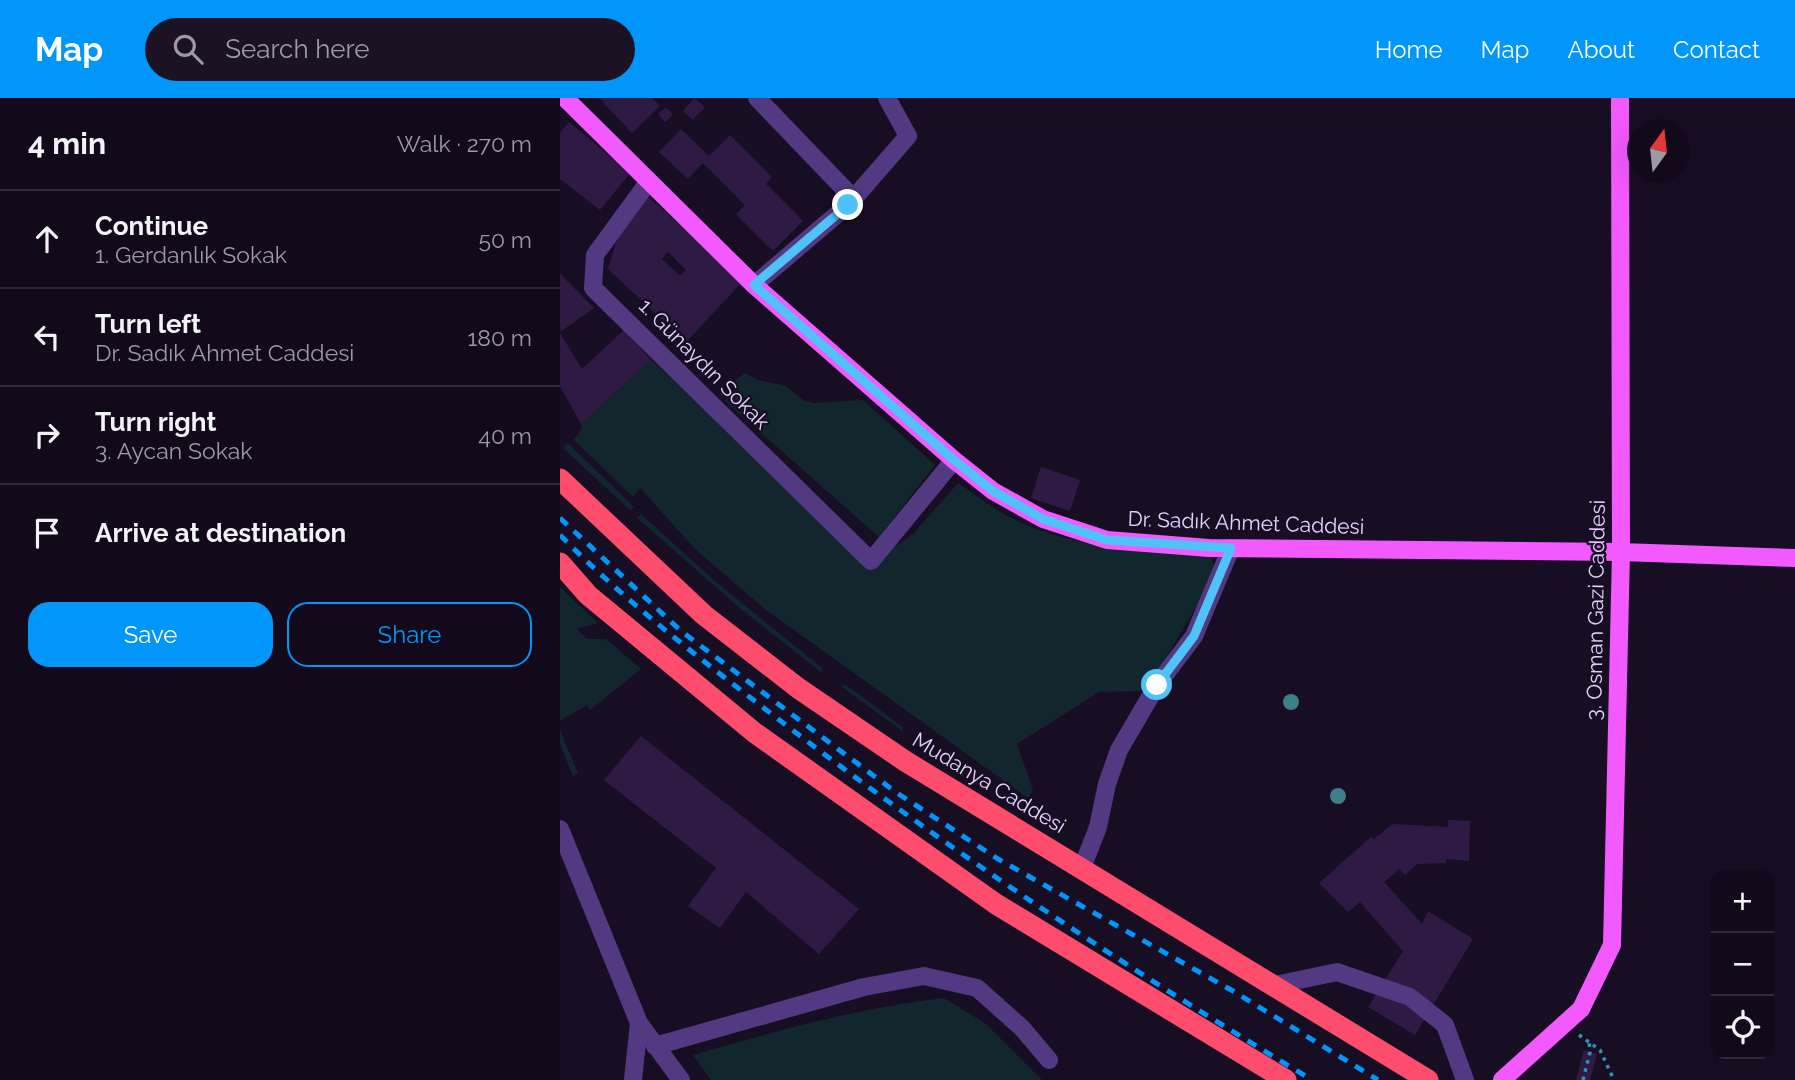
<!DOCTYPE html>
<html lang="en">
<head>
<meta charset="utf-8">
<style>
	:root { --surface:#120a1a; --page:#1b1323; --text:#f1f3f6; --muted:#9c9aa2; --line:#312b39; --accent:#0196fa }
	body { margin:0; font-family:Raleway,sans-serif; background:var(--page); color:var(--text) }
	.controls { position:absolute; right:21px; bottom:21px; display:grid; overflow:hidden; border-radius:14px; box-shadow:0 7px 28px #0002 }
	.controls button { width:63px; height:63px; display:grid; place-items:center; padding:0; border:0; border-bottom:2px solid var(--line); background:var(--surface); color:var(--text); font:35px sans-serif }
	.compass { position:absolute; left:1067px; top:21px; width:63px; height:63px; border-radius:50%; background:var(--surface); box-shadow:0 7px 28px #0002; rotate:15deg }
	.stop { position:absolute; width:21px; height:21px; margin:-16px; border:5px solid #4fc3f7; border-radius:50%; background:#fff }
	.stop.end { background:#4fc3f7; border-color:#fff; box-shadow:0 2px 7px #0008 }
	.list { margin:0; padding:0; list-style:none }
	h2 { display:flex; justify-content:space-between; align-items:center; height:91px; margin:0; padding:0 28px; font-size:30px }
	h2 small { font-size:23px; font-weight:400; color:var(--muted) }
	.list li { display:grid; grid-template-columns:46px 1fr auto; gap:21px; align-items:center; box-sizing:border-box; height:98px; padding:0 28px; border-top:2px solid var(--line) }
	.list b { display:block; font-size:26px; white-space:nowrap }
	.list p { margin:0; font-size:23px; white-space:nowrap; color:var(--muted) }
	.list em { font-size:23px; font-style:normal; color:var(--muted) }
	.actions { display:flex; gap:14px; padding:21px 28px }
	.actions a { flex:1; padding:16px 0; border:2px solid var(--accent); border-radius:21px; text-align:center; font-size:24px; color:var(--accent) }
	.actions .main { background:var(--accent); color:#fff }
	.icon { flex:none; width:38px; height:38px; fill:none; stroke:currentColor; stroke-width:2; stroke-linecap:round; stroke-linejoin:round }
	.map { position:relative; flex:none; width:1235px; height:982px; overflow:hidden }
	header { display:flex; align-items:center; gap:42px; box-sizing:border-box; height:98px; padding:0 35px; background:var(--accent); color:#fff }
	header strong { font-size:33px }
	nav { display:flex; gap:38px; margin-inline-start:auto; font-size:24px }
	.search { width:490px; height:63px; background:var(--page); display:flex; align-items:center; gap:18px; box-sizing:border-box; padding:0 24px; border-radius:38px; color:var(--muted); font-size:26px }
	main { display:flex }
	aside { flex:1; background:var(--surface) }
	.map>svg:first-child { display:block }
</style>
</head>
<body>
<header>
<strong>Map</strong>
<div class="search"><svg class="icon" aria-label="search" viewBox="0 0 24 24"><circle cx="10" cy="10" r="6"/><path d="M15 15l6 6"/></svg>Search here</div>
<nav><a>Home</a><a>Map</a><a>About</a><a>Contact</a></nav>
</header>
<main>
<aside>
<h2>4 min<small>Walk · 270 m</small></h2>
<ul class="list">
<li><svg class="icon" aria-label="ahead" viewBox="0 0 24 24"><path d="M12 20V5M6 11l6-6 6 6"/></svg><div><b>Continue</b><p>1. Gerdanlık Sokak</p></div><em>50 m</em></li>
<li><svg class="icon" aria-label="left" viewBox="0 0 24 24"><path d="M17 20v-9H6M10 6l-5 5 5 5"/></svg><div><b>Turn left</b><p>Dr. Sadık Ahmet Caddesi</p></div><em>180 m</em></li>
<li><svg class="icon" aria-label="right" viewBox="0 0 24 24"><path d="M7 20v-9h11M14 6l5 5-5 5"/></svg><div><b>Turn right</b><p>3. Aycan Sokak</p></div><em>40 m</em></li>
<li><svg class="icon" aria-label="arrive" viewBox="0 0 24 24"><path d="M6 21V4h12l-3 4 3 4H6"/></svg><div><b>Arrive at destination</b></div></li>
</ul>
<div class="actions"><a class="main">Save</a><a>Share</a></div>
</aside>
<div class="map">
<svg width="1235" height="982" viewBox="0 0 1235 982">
	<rect width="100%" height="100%" fill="#180e23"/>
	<!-- green -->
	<g fill="#11262d">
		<path d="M91,262l66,57 137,133 39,-2 20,-14 45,-51c18,12 35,26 54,35 61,32 132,31 199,35l3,15 -3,14 -51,86 -20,23 -41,1 -82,52 16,46 -5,8 -262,-188 -71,-61 -55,-61 -7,9 -59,-57 8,-12 -1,-4z"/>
		<polygon points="185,275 198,282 226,288 243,302 253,305 303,302 375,367 319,439 165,303 176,282"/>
		<polygon points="5,346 10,347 74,409 70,412 4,351"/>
		<polygon points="81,416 155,483 262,570 262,575 182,512 77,420"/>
		<polygon points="0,489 38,525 17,531 27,541 46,541 81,571 30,612 27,607 0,623"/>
		<polygon points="286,587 343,629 342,633 281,588"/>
		<polygon points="0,632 18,675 13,678 0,646"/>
		<path d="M384,900l42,26 56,56h-331l-18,-25c83,-24 165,-47 251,-57z"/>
	</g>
	<!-- building -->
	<g fill="#2f1a44" fill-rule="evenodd">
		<polygon points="39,0 92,0 100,8 72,35"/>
		<polygon points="134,0 145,9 133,22 123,13"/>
		<polygon points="106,9 113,17 105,24 98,16"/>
		<polygon points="9,24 70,75 40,112 0,81 0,35"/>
		<polygon points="121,31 149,58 170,37 212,79 206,86 243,123 213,153 176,116 185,107 143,65 128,81 99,54"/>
		<path d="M87,98l96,85 -57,61 -78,-73 10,-33zM108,154l18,18 -6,6 -18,-17z"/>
		<polygon points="0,176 34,210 0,234"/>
		<polygon points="64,232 91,262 21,326 0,288 0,235 22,271"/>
		<polygon points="481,369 520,382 510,413 471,400"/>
		<polygon points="81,638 299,811 259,856 186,794 160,830 128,808 156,770 44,682"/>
		<polygon points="888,722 910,723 909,763 886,761 886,765 857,766 845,777 839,771 824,784 862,826 868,813 913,841 855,937 808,909 843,853 800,804 788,814 759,785 811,739 814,741 832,726 888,729"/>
		<polygon points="1024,952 1037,956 1030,982 1016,982"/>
	</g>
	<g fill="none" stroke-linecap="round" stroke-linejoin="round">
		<!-- path -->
		<g stroke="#2f94b5" stroke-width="3.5" stroke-dasharray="3.5 5" stroke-linecap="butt">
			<polyline points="1019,937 1040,952 1054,982"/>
			<polyline points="1023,982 1030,954 1029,943"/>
		</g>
		<!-- minor -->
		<g stroke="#523982" stroke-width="18">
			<polyline points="197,0 294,101"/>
			<polyline points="89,83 35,157 33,190 311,463 394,362"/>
			<polyline points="194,187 288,107 348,38 327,0"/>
			<polyline points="0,731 79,925 121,982"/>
			<polyline points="522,770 538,729 547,686 559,652 597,587 634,538 671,450"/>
			<polyline points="715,887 777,874 850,899 885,927 905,982"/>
			<polyline points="95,948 304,889 364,878 417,890 462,930 489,962"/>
			<polyline points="73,982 79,925"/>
		</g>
		<!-- major -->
		<g stroke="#f259fe" stroke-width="18">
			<polyline points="5,0 194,187 394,362 433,393 483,421 547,442 649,450 1061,454 1235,460"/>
			<polyline points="942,982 1021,911 1052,847 1061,454 1060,0"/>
		</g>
		<!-- highway -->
		<g stroke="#fe4d6c" stroke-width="21">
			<polyline points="0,381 144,517 238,590 345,663 868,982"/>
			<polyline points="0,465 28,497 195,635 436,806 726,982"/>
		</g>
		<!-- rail -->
		<g stroke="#0196fa" stroke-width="5" stroke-dasharray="10 9" stroke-linecap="butt">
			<polyline points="0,420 121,533 334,693 438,761 673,893 818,982"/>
			<path d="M0,437c71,72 151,132 231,194 166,127 342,243 521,351"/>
		</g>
	</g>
	<!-- trees -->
	<g fill="#3e7d8a">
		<circle cx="731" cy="604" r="8"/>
		<circle cx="778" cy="698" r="8"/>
	</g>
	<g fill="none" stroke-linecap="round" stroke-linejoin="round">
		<!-- route -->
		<polyline stroke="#4fc3f7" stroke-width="9" points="288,107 194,187 394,362 433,393 483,421 547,442 671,450 634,538 597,587"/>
	</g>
	<g text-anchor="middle" stroke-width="5" stroke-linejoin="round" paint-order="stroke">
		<!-- street labels -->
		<g font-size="21" fill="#e4d1ff" stroke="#180e23">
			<text transform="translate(144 266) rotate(45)" y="7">1. Günaydın Sokak</text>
			<text transform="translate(686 425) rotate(2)" y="7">Dr. Sadık Ahmet Caddesi</text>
			<text transform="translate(1036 512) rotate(-89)" y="7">3. Osman Gazi Caddesi</text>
			<text transform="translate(429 685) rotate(31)" y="7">Mudanya Caddesi</text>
		</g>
	</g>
</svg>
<div class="controls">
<button>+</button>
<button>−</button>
<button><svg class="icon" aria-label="locate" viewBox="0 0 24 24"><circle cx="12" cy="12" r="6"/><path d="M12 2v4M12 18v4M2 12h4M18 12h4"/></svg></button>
</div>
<svg class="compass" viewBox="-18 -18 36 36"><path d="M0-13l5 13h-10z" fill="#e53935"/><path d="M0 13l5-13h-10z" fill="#9c9aa2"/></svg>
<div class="stop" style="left:597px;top:587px"></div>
<div class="stop end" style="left:288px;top:107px"></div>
</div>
</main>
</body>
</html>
